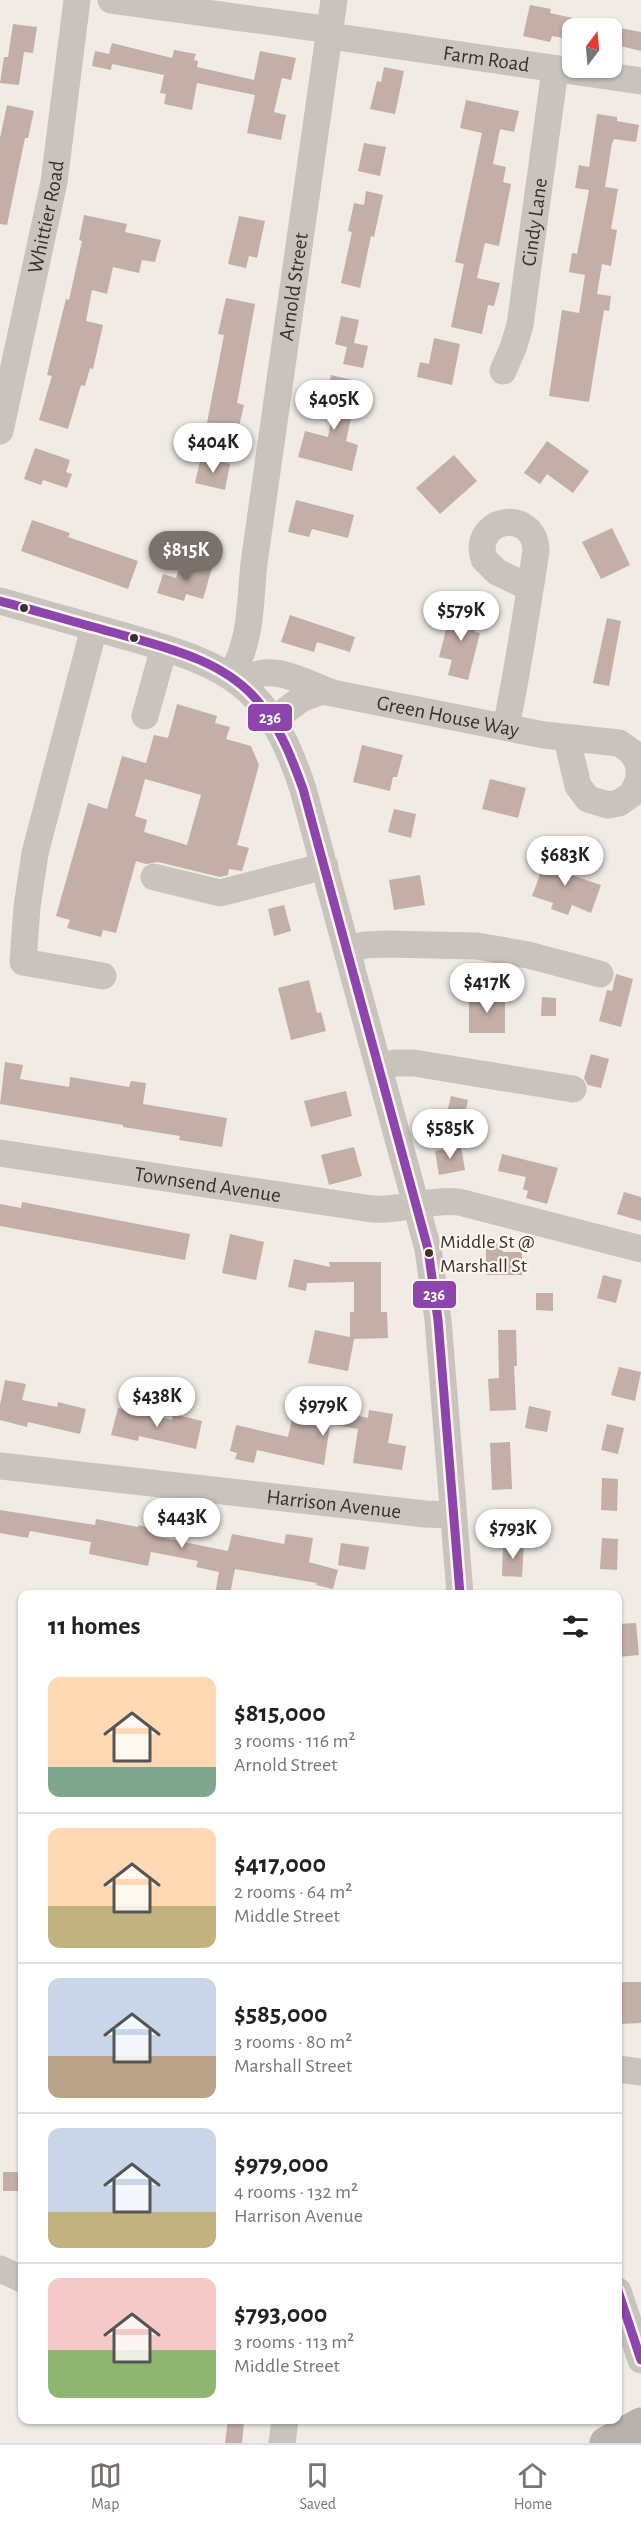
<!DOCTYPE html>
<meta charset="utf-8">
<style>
body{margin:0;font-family:"Alegreya Sans",sans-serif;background:#f6f6f6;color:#222;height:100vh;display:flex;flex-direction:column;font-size:22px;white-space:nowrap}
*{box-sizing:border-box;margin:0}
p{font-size:20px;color:#767676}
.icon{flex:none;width:33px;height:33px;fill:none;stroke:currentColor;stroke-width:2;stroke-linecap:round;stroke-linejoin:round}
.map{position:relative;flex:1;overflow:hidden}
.drawer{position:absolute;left:18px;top:1590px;width:604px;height:834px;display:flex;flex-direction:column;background:#fff;border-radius:12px;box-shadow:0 2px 4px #0004}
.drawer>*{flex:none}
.needle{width:39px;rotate:16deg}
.tools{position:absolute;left:562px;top:18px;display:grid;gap:12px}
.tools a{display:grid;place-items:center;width:60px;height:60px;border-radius:12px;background:#fff;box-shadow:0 2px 4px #0004;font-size:30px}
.price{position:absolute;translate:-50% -51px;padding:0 14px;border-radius:21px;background:#fff;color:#222;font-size:20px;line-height:39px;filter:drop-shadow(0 2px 3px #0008)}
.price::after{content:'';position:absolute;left:50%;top:36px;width:18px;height:14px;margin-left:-9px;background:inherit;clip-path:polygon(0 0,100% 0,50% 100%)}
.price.active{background:#7a716c;color:#fff}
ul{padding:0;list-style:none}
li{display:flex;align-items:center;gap:18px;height:150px;padding:0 30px}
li+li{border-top:2px solid #e0e0e0}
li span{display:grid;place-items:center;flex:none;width:168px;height:120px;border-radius:12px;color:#555}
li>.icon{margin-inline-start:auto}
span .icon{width:72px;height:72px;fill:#fffc;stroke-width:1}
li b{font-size:26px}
h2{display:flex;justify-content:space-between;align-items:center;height:72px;padding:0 30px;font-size:26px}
.tab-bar{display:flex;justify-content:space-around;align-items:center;height:84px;border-top:2px solid #e0e0e0;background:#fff;font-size:16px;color:#767676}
.tab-bar a{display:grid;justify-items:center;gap:3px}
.tab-bar .active{color:#7a716c}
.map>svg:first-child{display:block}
</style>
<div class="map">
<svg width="641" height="2443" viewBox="0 0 641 2443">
<rect width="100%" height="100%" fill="#f0ebe5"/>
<g fill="#c3afa7" fill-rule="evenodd">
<polygon points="530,5 551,9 550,13 573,18 573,40 552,36 550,42 523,36"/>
<polygon points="13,24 37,27 33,53 24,52 19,85 0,83 4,57 8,57"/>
<polygon points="614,27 641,32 641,51 612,44"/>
<polygon points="112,43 172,58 174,50 196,54 194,60 198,61 197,67 254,80 260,51 296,58 291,80 282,78 274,112 286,115 281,140 247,133 255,95 197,83 192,110 164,104 166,94 160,93 164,75 112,64 111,70 92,66 95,51 109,54"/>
<polygon points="384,67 404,71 395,114 370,109 377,81 381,82"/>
<polygon points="466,100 519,111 514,132 500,129 493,164 506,167 503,182 511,184 499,246 485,243 477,278 500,283 494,306 488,305 482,334 451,327 464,264 455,262 482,133 460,128"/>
<polygon points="7,105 34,111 28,138 25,138 7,225 0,224 0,138"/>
<polygon points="597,114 617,117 617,121 639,125 636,142 614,139 612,143 605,187 618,189 611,229 617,230 611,266 602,264 597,294 611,296 609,311 604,310 589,402 549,396 562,310 579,313 585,275 569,272 572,253 577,254 589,190 575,188 579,165 589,167"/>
<polygon points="364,143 386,147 380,176 358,171"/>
<polygon points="366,191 383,195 374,237 371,236 360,288 341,283 352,232 348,231 354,203 364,205"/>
<polygon points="84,215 127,224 125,232 161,240 155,262 142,260 139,273 113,267 107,294 92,290 86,321 103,325 93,369 90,368 85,386 81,385 68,429 39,420 52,376 47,375 66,299 69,300 82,241 79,240"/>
<polygon points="239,216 265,221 257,258 249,256 246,268 228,264"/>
<polygon points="226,298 255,304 237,403 244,405 237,435 206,428 224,335 218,334"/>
<polygon points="341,316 359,320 354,343 368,346 363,368 343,364 347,347 335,344"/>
<polygon points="434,338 460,344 452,385 417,377 420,362 429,364"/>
<polygon points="331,375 352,380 347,401 354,403 346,441 358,445 352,471 298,457 305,431 328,437 334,406 325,404"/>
<polygon points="547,441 589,471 573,493 547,474 540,484 524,473"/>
<polygon points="35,448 70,460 66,472 72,474 67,488 43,480 41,485 24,479"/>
<polygon points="454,455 477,481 440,514 416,488"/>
<polygon points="201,457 230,464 225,490 195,483"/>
<polygon points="296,500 354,515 348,538 312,529 309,537 288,532"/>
<polygon points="32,520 70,533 68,537 138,561 128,589 21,551"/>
<polygon points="612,528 630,565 601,579 582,542"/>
<polygon points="182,559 212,568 203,599 186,594 184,601 157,593 163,574 176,578"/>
<polygon points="452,607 480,615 475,632 480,633 468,680 448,675 452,660 439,657"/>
<polygon points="290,615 355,637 350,652 317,642 314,652 281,642"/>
<polygon points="607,618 621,621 609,686 593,683"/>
<path d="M 177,704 L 217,716 L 215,723 L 230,727 L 226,739 L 251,746 L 259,765 L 237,845 L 249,848 L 242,871 L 229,869 L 228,875 L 220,877 L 158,862 L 146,864 L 136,861 L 116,933 L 103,930 L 101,937 L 67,928 L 70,920 L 56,916 L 88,803 L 107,809 L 122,756 L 146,763 L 154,735 L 168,738 ZM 145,779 L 201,795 L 187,845 L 144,832 L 147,820 L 135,816 Z"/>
<polygon points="362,745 403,755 397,777 393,777 390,791 353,782"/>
<polygon points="490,779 526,788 518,818 482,809"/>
<polygon points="394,809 416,814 411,838 388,832"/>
<polygon points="548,853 569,861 565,873 601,885 591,913 572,905 568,915 551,909 553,903 532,896"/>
<polygon points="420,875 425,905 394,910 389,880"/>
<polygon points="284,905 291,931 274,936 268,909"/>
<polygon points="616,974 633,979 621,1027 599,1021 607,990 612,991"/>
<polygon points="309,980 317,1013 321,1012 326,1031 291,1040 278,988"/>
<rect x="469" y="996" width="36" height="37"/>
<polygon points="542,997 556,998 556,1016 541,1016"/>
<polygon points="591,1054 609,1059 601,1088 588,1085 584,1078"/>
<polygon points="5,1062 23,1065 20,1079 69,1087 70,1077 129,1087 131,1081 146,1083 143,1104 227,1118 222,1147 179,1140 180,1136 123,1127 123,1125 0,1104"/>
<polygon points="346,1091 352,1116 311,1127 304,1101"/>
<polygon points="451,1096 468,1100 461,1130 444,1125"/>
<polygon points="461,1146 465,1170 439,1175 435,1151"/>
<polygon points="354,1147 362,1176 329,1185 321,1155"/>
<polygon points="502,1154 558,1168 547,1204 526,1198 528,1191 523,1189 526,1177 498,1171"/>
<polygon points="624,1192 641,1197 641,1221 617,1214"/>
<polygon points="22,1202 190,1234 185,1260 0,1226 0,1204 21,1208"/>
<polygon points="230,1234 264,1242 256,1280 222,1273"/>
<polygon points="486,1244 503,1244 503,1252 522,1252 522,1275 486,1275"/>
<polygon points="294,1259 330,1267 329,1262 381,1262 381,1312 387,1312 388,1338 354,1339 348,1371 308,1363 315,1330 350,1337 350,1312 354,1312 354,1282 307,1283 306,1291 288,1287"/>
<polygon points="603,1275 622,1280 616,1303 597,1298"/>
<polygon points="536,1293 553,1293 553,1311 536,1310"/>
<polygon points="498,1330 516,1330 517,1366 514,1366 516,1410 490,1411 488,1379 499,1378"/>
<polygon points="619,1367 641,1372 635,1401 611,1395"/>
<polygon points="5,1380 26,1384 22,1400 57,1407 58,1402 86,1409 80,1434 28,1422 27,1427 0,1420 0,1405"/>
<polygon points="298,1391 322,1397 319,1407 368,1418 369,1410 393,1414 388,1443 406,1446 402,1470 353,1463 358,1429 330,1424 324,1465 257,1450 254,1463 235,1459 237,1453 230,1451 236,1425 288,1437"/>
<polygon points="529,1406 551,1411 547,1432 525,1428"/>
<polygon points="118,1408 172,1420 173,1414 202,1421 196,1449 139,1436 138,1441 111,1435"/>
<polygon points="607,1424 624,1428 618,1454 601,1450"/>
<polygon points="510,1442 512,1489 492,1490 490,1443"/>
<polygon points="602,1478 618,1479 617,1511 601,1510"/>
<polygon points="0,1510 95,1525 96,1519 138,1527 138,1525 156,1529 154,1536 228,1551 232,1534 284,1544 286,1534 313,1538 309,1562 338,1570 333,1589 316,1585 317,1583 235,1569 230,1594 215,1594 219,1572 196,1567 198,1561 151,1552 148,1566 89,1554 91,1542 30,1531 28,1538 0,1533"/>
<polygon points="602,1538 618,1539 617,1570 600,1569"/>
<polygon points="341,1543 369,1547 365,1570 338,1565"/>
<polygon points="503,1543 524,1544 522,1577 502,1576"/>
<polygon points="636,1623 639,1655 618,1657 618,1624"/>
<polygon points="618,1982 641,1982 641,2023 619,2024"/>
<rect x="3" y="2172" width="19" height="19"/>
<polygon points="228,2420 244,2422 242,2443 225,2443"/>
</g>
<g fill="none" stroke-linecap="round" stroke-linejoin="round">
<g stroke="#c9c3be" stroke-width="27">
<polyline points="111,0 331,30"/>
<path id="s1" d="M 330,36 L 641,81"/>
<path id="s2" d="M 503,371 L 513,348 L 520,325 L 555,70"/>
<path id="s3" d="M 0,431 L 54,182 L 77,0"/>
<path d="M 0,601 C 43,613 85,625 128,637 C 230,666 268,683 303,789 L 428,1249 L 438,1320 L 460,1594"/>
<polyline points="94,628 35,853 27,907 23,962 103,976"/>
<path id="s4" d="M 230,676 C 252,643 250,601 254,563 L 334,0"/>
<path d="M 241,684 C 267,659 302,682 330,692"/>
<polyline points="145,716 164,648"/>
<path id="s5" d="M 273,720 L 301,699 L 322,691 L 544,735 L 619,743 L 632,752 L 639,765 L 639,780 L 632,794 L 619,803 L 608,805 L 588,799 L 578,786 L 567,739"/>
<path d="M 506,727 C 518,669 527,610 536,551 C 535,507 471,517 484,559 L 497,572 L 530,588"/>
<polyline points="154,877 220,893 325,866"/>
<polyline points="348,949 365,945 386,944 477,946 528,955 600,974"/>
<polyline points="379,1067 395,1063 414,1063 573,1089"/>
<path id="s6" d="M 0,1153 L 372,1209 C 402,1211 429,1199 459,1202 L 641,1249"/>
<path id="s7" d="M 0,1466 L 425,1514 L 453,1515"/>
<polyline points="618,2069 641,2072"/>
<polyline points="0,2269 22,2279"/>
<polyline points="618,2291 641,2360"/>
<polyline points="282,2443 285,2420"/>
</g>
<polyline stroke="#b8b1ad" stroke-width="33" points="606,2443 641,2424"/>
<g stroke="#fbf5ee" stroke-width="14">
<g id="bus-1">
<path d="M 0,601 C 34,610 67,620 101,629 C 155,645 224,657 260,704 C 281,729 292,759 303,789 L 428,1249 L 438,1320 L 460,1594"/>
<polyline points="618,2291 641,2360"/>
</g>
</g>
<use href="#bus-1" stroke="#8e44ad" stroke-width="9"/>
</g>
<g fill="#3b302b" stroke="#fbf5ee" stroke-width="2">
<circle cx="24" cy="608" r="5"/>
<circle cx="134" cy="638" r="5"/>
<circle cx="429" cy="1253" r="5"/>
</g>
<g text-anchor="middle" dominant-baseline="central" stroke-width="4.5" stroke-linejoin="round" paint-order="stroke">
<g font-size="20" fill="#3b302b" stroke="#fbf5ee" text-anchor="start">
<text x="440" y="1242">Middle St @<tspan x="440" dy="24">Marshall St</tspan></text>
</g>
<g font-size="21" fill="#3b302b" stroke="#fbf5ee">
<text stroke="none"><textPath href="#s1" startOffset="158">Farm Road</textPath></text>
<text stroke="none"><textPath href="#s3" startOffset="219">Whittier Road</textPath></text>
<text stroke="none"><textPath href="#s2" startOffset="153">Cindy Lane</textPath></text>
<text stroke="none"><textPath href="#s4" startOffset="396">Arnold Street</textPath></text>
<text stroke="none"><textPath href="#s5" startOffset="186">Green House Way</textPath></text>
<text stroke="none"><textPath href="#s6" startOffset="210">Townsend Avenue</textPath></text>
<text stroke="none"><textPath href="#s7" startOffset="336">Harrison Avenue</textPath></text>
</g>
</g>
<g stroke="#fbf5ee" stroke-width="2">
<rect x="247" y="703" width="46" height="29" rx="6" fill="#8e44ad"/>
<rect x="412" y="1280" width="45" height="29" rx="6" fill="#8e44ad"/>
</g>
<g font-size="16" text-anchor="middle" font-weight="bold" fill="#fff">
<text x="270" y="723">236</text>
<text x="434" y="1300">236</text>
</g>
</svg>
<div class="tools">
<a><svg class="needle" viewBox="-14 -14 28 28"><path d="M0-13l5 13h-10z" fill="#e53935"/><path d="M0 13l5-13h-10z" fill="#767676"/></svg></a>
</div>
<b class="price" style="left:334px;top:431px">$405K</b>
<b class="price" style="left:213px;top:474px">$404K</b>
<b class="price active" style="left:186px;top:582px">$815K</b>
<b class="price" style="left:461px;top:642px">$579K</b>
<b class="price" style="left:565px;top:887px">$683K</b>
<b class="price" style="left:487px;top:1014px">$417K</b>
<b class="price" style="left:450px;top:1160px">$585K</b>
<b class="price" style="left:157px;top:1428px">$438K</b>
<b class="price" style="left:323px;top:1437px">$979K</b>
<b class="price" style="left:182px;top:1549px">$443K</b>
<b class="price" style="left:513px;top:1560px">$793K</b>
<section class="drawer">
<h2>11 homes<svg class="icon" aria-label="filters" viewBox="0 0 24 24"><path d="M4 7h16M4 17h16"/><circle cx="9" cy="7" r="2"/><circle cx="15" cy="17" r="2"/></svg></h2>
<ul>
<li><span style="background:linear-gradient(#ffd9b3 75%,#7fa58c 0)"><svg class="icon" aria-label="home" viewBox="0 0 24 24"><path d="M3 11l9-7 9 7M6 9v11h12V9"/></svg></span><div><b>$815,000</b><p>3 rooms · 116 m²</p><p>Arnold Street</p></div></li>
<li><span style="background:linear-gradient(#ffd9b3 65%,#c2b280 0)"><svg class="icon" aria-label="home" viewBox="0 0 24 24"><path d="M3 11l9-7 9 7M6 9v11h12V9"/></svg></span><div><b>$417,000</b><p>2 rooms · 64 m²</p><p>Middle Street</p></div></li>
<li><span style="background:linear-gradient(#c9d6e8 65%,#b9a48a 0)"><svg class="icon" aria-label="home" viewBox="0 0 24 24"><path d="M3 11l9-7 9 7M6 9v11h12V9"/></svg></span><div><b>$585,000</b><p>3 rooms · 80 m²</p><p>Marshall Street</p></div></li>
<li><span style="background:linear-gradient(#c9d6e8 70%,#c2b280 0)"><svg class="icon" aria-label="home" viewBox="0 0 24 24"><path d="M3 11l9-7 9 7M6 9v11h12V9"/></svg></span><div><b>$979,000</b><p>4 rooms · 132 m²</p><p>Harrison Avenue</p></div></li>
<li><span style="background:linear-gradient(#f6c9c9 60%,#8fb573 0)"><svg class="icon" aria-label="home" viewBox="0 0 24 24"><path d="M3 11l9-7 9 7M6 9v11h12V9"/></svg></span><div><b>$793,000</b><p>3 rooms · 113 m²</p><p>Middle Street</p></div></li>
</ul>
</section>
</div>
<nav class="tab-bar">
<a class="active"><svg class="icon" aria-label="map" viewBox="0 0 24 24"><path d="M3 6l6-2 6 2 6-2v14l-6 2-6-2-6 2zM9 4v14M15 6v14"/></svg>Map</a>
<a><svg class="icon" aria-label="saved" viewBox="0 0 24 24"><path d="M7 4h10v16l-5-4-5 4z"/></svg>Saved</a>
<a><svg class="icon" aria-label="home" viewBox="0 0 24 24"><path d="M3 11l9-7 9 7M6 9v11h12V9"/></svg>Home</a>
</nav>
